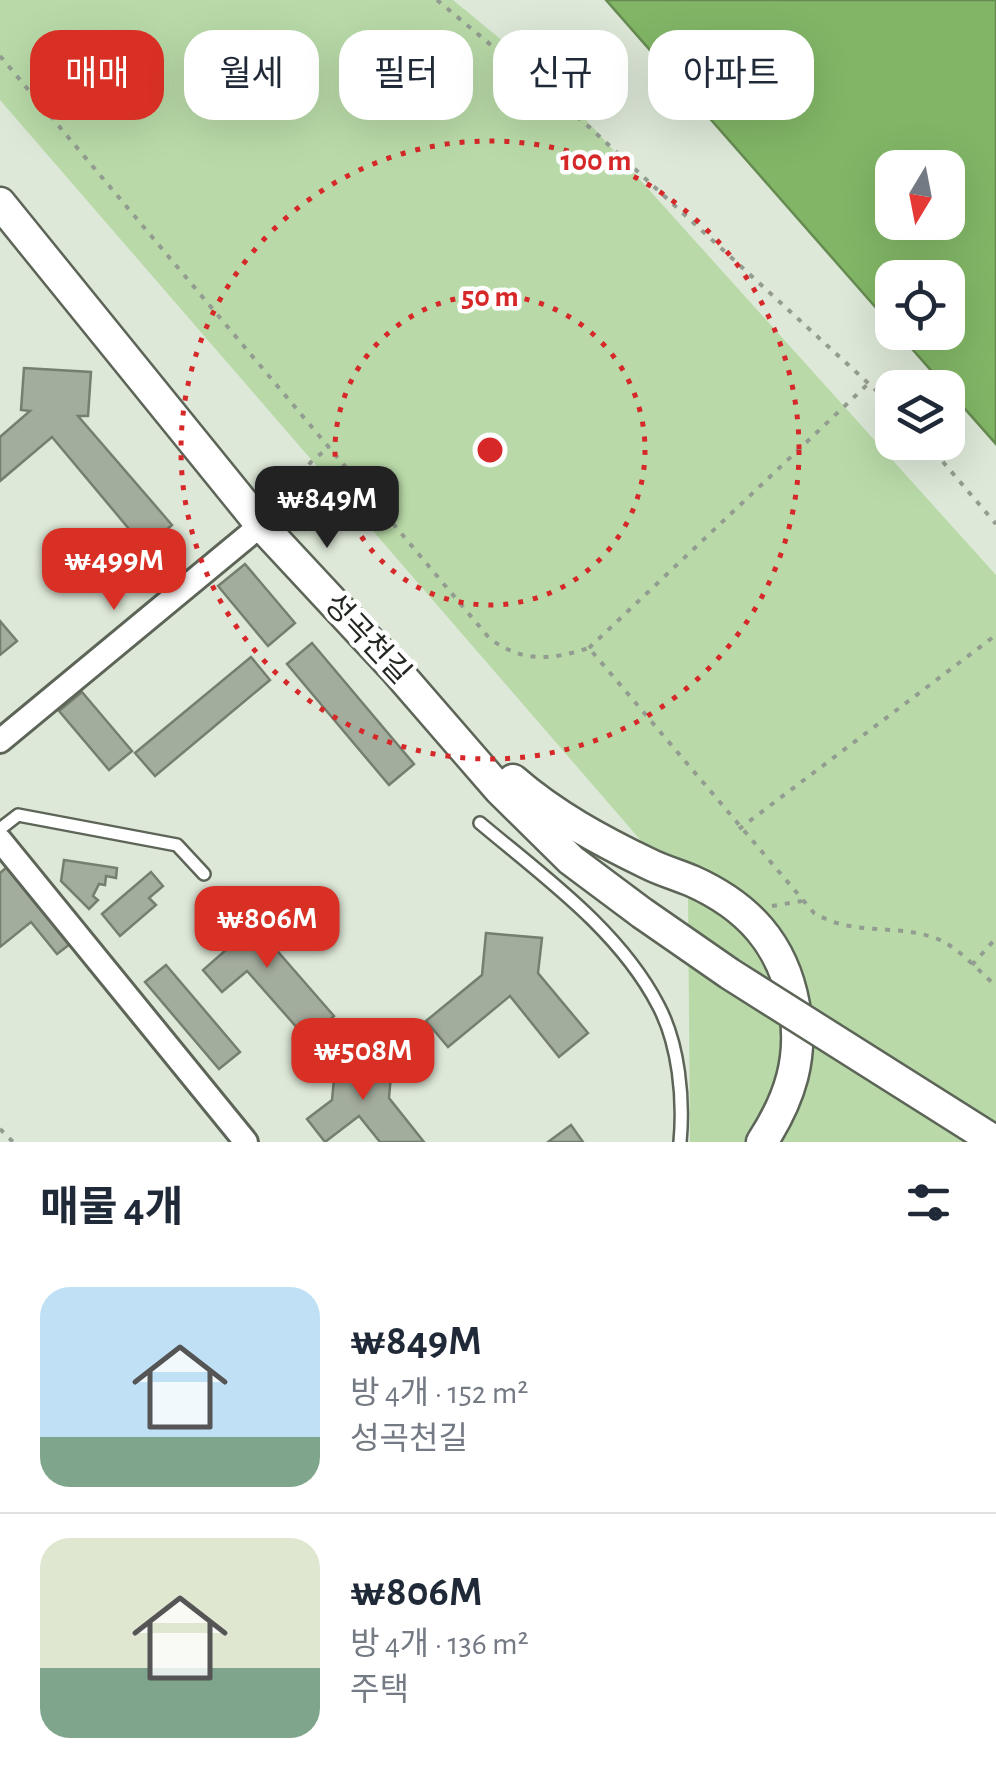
<!DOCTYPE html>
<html lang="ko">
<meta charset="utf-8">
<style>
body{margin:0;font-family:"Alegreya Sans","Noto Sans KR",sans-serif;background:#f2f2f3;color:#1f2937;height:100vh;display:flex;flex-direction:column;font-size:38px;white-space:nowrap}
*{box-sizing:border-box;margin:0}
p{font-size:32px;color:#747a83}
.icon{flex:none;width:55px;height:55px;fill:none;stroke:currentColor;stroke-width:2;stroke-linecap:round;stroke-linejoin:round}
.map{position:relative;height:1142px;overflow:hidden}
.panel{display:flex;flex-direction:column;background:#fff;flex:1}
.panel>*{flex:none}
.guide{position:absolute;left:30px;top:30px;width:938px;height:90px;display:flex;gap:20px}
.needle{width:65px;rotate:190deg}
.controls{position:absolute;left:875px;top:150px;display:grid;gap:20px}
.controls a{display:grid;place-items:center;width:90px;height:90px;border-radius:20px;background:#fff;box-shadow:0 10px 40px #0002;font-size:50px}
.price{position:absolute;translate:-50% -85px;padding:0 22px;border-radius:20px;background:#d93025;color:#fff;font-size:32px;line-height:65px;filter:drop-shadow(0 2px 5px #0008)}
.price::after{content:'';position:absolute;left:50%;top:60px;width:30px;height:22px;margin-left:-15px;background:inherit;clip-path:polygon(0 0,100% 0,50% 100%)}
.price.active{background:#222;color:#fff}
ul{padding:0;list-style:none}
li{display:flex;align-items:center;gap:30px;height:250px;padding:0 40px}
li+li{border-top:2px solid #e0e1e3}
li span{display:grid;place-items:center;flex:none;width:280px;height:200px;border-radius:30px;color:#555}
li>.icon{margin-inline-start:auto}
span .icon{width:120px;height:120px;fill:#fffc;stroke-width:1}
li b{font-size:42px}
h2{display:flex;justify-content:space-between;align-items:center;height:120px;padding:0 40px;font-size:42px}
.pill{padding:0 35px;border-radius:30px;background:#fff;box-shadow:0 10px 40px #0002;font-size:35px;line-height:90px}
.pill.active{background:#d93025;color:#fff}
.map>svg:first-child{display:block}
</style>
<div class="map">
<svg width="996" height="1142" viewBox="0 0 996 1142">
<rect width="100%" height="100%" fill="#dde8d8"/>
<polygon fill="#b9daa8" points="0,0 453,0 551,81 996,575 996,1142 690,1142 688,895 0,100"/>
<path fill="#82b666" stroke="#668b51" stroke-width="2.5" fill-rule="evenodd" d="M 606,0 L 996,0 L 996,444 L 898,333 L 948,332 L 948,278 L 892,278 L 892,326 ZM 892,168 L 948,168 L 948,222 L 892,222 Z"/>
<g fill="#a3ad9e" stroke="#757f70" stroke-width="2.5">
<polygon points="24,368 91,372 88,416 78,416 172,525 145,548 52,437 0,481 0,437 30,411 21,410"/>
<polygon points="245,564 295,623 268,646 218,586"/>
<polygon points="0,621 17,641 0,655"/>
<polygon points="312,643 414,764 389,785 287,664"/>
<polygon points="251,657 270,680 155,776 135,753"/>
<polygon points="82,692 132,751 109,770 59,711"/>
<polygon points="64,860 117,868 116,878 106,876 105,885 99,884 93,896 98,900 89,909 61,881"/>
<polygon points="7,867 70,944 57,954 31,922 0,947 0,873"/>
<polygon points="151,872 163,886 149,898 156,905 120,936 102,914"/>
<polygon points="257,901 266,938 334,1016 307,1039 247,971 222,992 203,970 235,942 227,908"/>
<polygon points="486,933 542,938 538,973 588,1033 559,1057 510,996 448,1047 426,1021 482,975"/>
<polygon points="166,965 240,1052 219,1069 145,982"/>
<polygon points="336,1058 392,1063 389,1098 424,1142 380,1142 359,1116 325,1142 307,1119 332,1100"/>
<polygon points="571,1125 583,1142 548,1142"/>
</g>
<g fill="none" stroke-linecap="round" stroke-linejoin="round">
<g stroke="#5c6557" stroke-width="16">
<g id="lane">
<path d="M 480,823 C 543,876 619,930 658,1005 C 679,1044 684,1099 680,1142"/>
<polyline points="0,829 18,815 177,845 204,874"/>
</g>
</g>
<g stroke="#5c6557" stroke-width="28">
<g id="street">
<polyline points="0,741 261,525"/>
<polyline points="0,840 246,1142"/>
</g>
</g>
<g stroke="#5c6557" stroke-width="35">
<g id="secondary">
<polyline points="0,203 261,525 395,669 499,789 571,860 642,913"/>
<path d="M 513,780 C 553,815 601,841 649,864 C 663,871 678,875 692,881 C 748,906 783,944 794,1005 C 804,1057 790,1099 762,1142"/>
</g>
</g>
<g stroke="#939c90" stroke-width="4" stroke-dasharray="5 8" stroke-linecap="butt">
<polyline points="437,0 588,126 892,405"/>
<path d="M 0,56 L 490,639 C 525,663 550,660 589,648 L 814,913 C 855,937 893,923 935,938 C 956,945 979,971 996,986"/>
<polyline points="926,442 996,524"/>
<polyline points="275,504 311,462 329,447"/>
<polyline points="589,648 869,383"/>
<polyline points="739,829 996,635"/>
<polyline points="772,906 802,901"/>
<polyline points="972,965 996,938"/>
<polyline points="0,1129 13,1142"/>
</g>
<use href="#lane" stroke="#fff" stroke-width="11"/>
<use href="#street" stroke="#fff" stroke-width="22"/>
<use href="#secondary" stroke="#fff" stroke-width="30"/>
<g stroke="#5c6557" stroke-width="35" stroke-linecap="butt">
<polyline id="secondary-bridge" points="642,913 730,974 996,1142"/>
</g>
<use href="#secondary-bridge" stroke="#fff" stroke-width="30"/>
</g>
<g fill="none" stroke="#d62828" stroke-width="5" stroke-dasharray="5 10">
<circle cx="490" cy="450" r="155"/>
<circle cx="490" cy="450" r="309"/>
</g>
<g text-anchor="middle" dominant-baseline="central" stroke-width="9" stroke-linejoin="round" paint-order="stroke">
<g font-size="30" fill="#232721" stroke="#fff">
<text transform="translate(367 639) rotate(47)">성곡천길</text>
</g>
</g>
<circle cx="490" cy="450" r="15" fill="#d62828" stroke="#fff" stroke-width="5"/>
<g font-size="30" text-anchor="middle" font-weight="bold" fill="#d62828" stroke="#fff" stroke-width="9" stroke-linejoin="round" paint-order="stroke">
<text x="596" y="170">100 m</text>
<text x="490" y="306">50 m</text>
</g>
</svg>
<div class="controls">
<a><svg class="needle" viewBox="-14 -14 28 28"><path d="M0-13l5 13h-10z" fill="#e53935"/><path d="M0 13l5-13h-10z" fill="#747a83"/></svg></a>
<a><svg class="icon" aria-label="locate" viewBox="0 0 24 24"><circle cx="12" cy="12" r="6"/><path d="M12 2v4M12 18v4M2 12h4M18 12h4"/></svg></a>
<a><svg class="icon" aria-label="layers" viewBox="0 0 24 24"><path d="M12 4l9 5-9 5-9-5zM3 14l9 5 9-5"/></svg></a>
</div>
<b class="price active" style="left:327px;top:551px">₩849M</b>
<b class="price" style="left:114px;top:613px">₩499M</b>
<b class="price" style="left:267px;top:971px">₩806M</b>
<b class="price" style="left:363px;top:1103px">₩508M</b>
<div class="guide">
<a class="pill active">매매</a>
<a class="pill">월세</a>
<a class="pill">필터</a>
<a class="pill">신규</a>
<a class="pill">아파트</a>
</div>
</div>
<section class="panel">
<h2>매물 4개<svg class="icon" aria-label="filters" viewBox="0 0 24 24"><path d="M4 7h16M4 17h16"/><circle cx="9" cy="7" r="2"/><circle cx="15" cy="17" r="2"/></svg></h2>
<ul>
<li><span style="background:linear-gradient(#bfe0f5 75%,#7fa58c 0)"><svg class="icon" aria-label="home" viewBox="0 0 24 24"><path d="M3 11l9-7 9 7M6 9v11h12V9"/></svg></span><div><b>₩849M</b><p>방 4개 · 152 m²</p><p>성곡천길</p></div></li>
<li><span style="background:linear-gradient(#dfe7d0 65%,#7fa58c 0)"><svg class="icon" aria-label="home" viewBox="0 0 24 24"><path d="M3 11l9-7 9 7M6 9v11h12V9"/></svg></span><div><b>₩806M</b><p>방 4개 · 136 m²</p><p>주택</p></div></li>
</ul>
</section>
